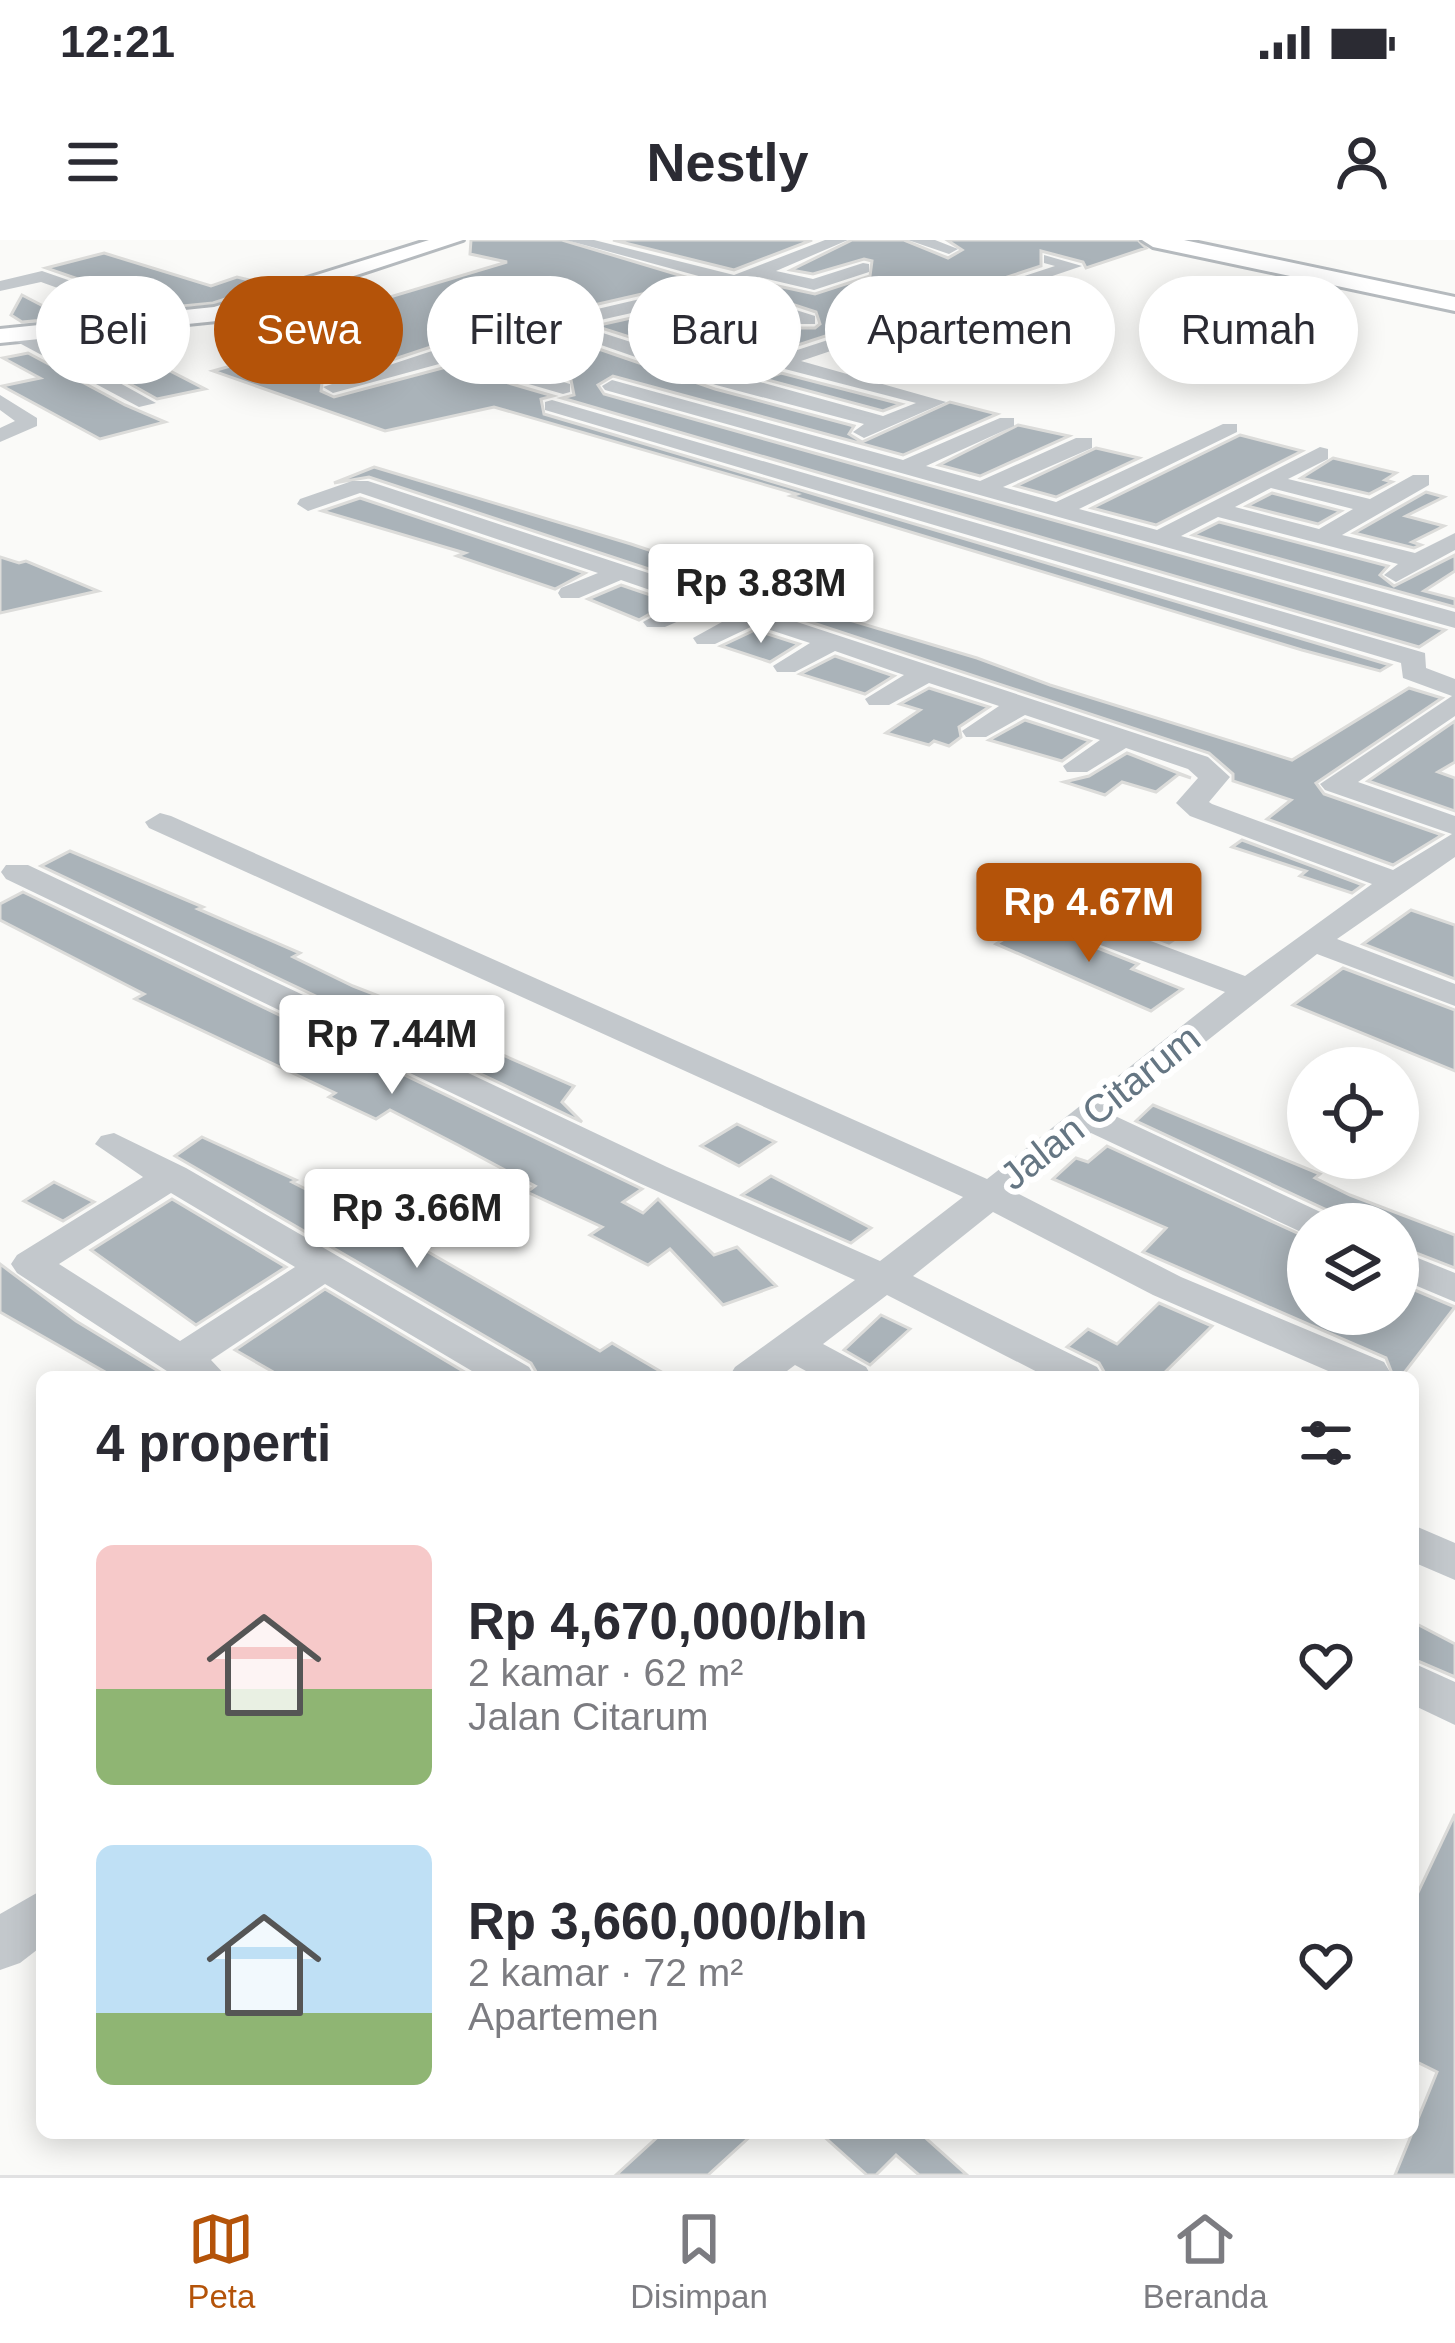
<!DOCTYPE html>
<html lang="id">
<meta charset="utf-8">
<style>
body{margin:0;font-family:Helvetica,sans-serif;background:#f7f7f7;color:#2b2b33;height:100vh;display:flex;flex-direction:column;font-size:45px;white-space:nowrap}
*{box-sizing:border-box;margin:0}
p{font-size:39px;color:#7c7c81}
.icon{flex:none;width:66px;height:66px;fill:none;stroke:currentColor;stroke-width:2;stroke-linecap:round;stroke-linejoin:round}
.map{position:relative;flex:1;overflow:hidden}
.drawer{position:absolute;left:36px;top:1131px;width:1383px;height:768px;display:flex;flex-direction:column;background:#fff;border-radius:18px;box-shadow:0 6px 30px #0003}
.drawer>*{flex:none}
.top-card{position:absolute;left:36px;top:36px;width:1383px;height:108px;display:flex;gap:24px}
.buttons{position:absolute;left:1287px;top:807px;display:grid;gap:24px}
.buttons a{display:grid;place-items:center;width:132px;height:132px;border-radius:50%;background:#fff;box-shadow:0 6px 30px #0003;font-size:60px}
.price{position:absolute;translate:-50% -102px;padding:0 27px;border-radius:12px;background:#fff;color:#222;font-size:39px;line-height:78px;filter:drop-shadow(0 3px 6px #0008)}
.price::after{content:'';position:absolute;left:50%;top:72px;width:36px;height:27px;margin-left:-18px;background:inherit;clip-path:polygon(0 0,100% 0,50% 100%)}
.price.selected{background:#b45309;color:#fff}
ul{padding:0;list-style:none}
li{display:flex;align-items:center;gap:36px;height:300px;padding:0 60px}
li span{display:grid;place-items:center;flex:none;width:336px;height:240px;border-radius:18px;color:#555}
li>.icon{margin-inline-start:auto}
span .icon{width:144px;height:144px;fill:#fffc;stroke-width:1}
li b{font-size:51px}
h2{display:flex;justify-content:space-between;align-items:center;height:144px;padding:0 60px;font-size:51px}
.chip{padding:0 42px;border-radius:54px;background:#fff;box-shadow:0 6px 30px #0003;font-size:42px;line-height:108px}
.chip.selected{background:#b45309;color:#fff}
.status{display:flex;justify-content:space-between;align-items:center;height:84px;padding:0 60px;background:#fff;direction:ltr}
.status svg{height:33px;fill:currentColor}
header{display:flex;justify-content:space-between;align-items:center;height:156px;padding:0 60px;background:#fff;font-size:54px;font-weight:800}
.dock{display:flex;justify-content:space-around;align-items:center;height:168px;border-top:3px solid #e1e1e2;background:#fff;font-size:33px;color:#7c7c81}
.dock a{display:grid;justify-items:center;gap:6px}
.dock .selected{color:#b45309}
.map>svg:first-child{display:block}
</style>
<div class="status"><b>12:21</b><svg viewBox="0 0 49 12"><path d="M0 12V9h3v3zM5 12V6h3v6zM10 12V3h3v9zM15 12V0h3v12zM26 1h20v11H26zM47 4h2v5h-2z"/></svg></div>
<header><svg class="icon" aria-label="menu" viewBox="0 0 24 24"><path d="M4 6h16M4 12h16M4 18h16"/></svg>Nestly<svg class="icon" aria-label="person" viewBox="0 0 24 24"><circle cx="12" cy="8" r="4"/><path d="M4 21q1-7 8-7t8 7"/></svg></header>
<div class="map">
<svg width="1455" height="1935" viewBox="0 0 1455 1935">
<rect width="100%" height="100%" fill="#fafaf8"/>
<g fill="#aab3b9" stroke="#dcdcda" stroke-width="3">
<polygon points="471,0 562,0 699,41 559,73 489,55 488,70 524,83 437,105 322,143 321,151 334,157 450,126 553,156 541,159 544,174 1390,425 1380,431 1302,410 791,256 797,254 494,167 385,191 213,131 308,104 220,85 311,55 360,66 507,22 470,14"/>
<polygon points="613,0 812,0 734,30"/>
<polygon points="852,0 904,0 948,18 962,10 947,0 1138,0 1146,8 1086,28 1083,22 1041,11 1041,26 727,128 595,86 712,60 800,88 815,88 820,84 816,72 743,48 759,42 815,54 870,36 872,21 864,19 813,34 791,30"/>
<polygon points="104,13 211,46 237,37 270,45 213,63 162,68 46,28"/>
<polygon points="22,55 66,78 22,82 11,75"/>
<polygon points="558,95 715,149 854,186 849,194 862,202 950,162 997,174 903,215 613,136 598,145 604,154 1445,390 1419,407 562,158 574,155 571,140 487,115"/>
<polygon points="104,97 205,149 157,159 55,102"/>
<polygon points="28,113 125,165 165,182 100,199 2,146 40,138 3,118"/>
<polygon points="781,133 901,164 883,171 764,139"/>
<polygon points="1018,185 1069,196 980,236 939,225"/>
<polygon points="1240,195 1302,211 1156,285 1092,268"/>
<polygon points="1096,208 1139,218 1056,257 1016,246"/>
<polygon points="1333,218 1396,233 1385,240 1392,242 1369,254 1301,238"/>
<polygon points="374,227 631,304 667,316 661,319 751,344 744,348 762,354 977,418 1050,445 1292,520 1409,448 1442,458 1316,543 1324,554 1442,595 1393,625 1267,579 1291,560 1233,541 1233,534 1209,513 369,237 334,243"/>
<polygon points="1426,252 1444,257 1406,276 1444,286 1412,302 1421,305 1414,308 1354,293"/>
<polygon points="1272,253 1341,271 1318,284 1247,266"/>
<polygon points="360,258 585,333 555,349 457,316 465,313 322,271"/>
<polygon points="1219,282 1388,326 1380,335 1394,346 1455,315 1455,331 1424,351 1455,359 1455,367 1193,295"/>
<polygon points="0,317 19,323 26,321 98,351 0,373"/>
<polygon points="621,345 671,362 639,380 588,359"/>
<polygon points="755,390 799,404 770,422 721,406"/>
<polygon points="835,416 894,436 865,454 800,434"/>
<polygon points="929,448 989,467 959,487 961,497 949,506 934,501 929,505 886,493 920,470 900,464"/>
<polygon points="1025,480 1090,501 1062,521 989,500"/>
<polygon points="1455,481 1455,522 1438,532 1455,538 1455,571 1368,541"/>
<polygon points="1127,513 1191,538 1179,534 1156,552 1122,542 1105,555 1064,542 1089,536"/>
<polygon points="1242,600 1363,645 1352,653 1300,636 1306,631 1232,607"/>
<polygon points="70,611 203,667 198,669 300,713 293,717 353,746 476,794 468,800 574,846 562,862 582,882 41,626"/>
<polygon points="23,652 642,949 623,962 643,973 658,959 714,1015 737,1007 776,1046 723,1065 670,1009 648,1025 590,995 602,987 527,952 535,946 458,905 390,870 376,879 329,857 335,853 135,759 144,754 0,680 0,664"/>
<polygon points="1075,655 1124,676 1178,697 1169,703 1062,663"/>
<polygon points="1411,670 1455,685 1455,739 1363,704"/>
<polygon points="1032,682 1138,724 1132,729 1182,749 1151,771 996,704"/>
<polygon points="1343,728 1455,770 1455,831 1293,765"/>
<polygon points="1153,865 1320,934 1315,938 1350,955 1455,995 1455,1028 1398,1006 1398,984 1339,984 1331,972 1136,881"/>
<polygon points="737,884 775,902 739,926 701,906"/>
<polygon points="202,897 296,940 292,942 430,1013 600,1111 612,1103 670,1137 539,1137 531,1123 175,916"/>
<polygon points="1107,906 1308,998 1308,1074 1398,1074 1398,1043 1455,1067 1401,1137 1393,1136 1386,1118 1143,1012 1166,988 1053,939 1076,918 1088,922"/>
<polygon points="771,936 871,988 851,1003 742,955"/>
<polygon points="54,942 94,962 63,981 24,961"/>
<polygon points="172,959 286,1027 196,1085 91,1010"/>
<polygon points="0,1024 76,1081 168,1137 114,1137 0,1072"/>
<polygon points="325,1049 473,1137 282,1137 235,1110"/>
<polygon points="1159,1063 1212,1086 1160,1137 1107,1137 1099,1123 1067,1107 1088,1089 1117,1104"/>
<polygon points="881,1075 910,1089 870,1125 844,1110"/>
<polygon points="1413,1382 1455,1404 1455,1437 1413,1419"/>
<polygon points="1455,1574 1455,1935 1395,1935 1437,1832 1413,1820 1413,1663"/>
<polygon points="662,1893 754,1893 708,1935 616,1935"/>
<polygon points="820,1893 920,1893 967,1935 919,1935 896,1915 876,1935 867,1935"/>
</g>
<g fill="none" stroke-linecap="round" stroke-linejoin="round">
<g stroke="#b5babe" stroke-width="6">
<g id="major">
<polygon points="429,0 463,0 217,81 0,103 0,89 214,67"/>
<polygon points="1142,0 1184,0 1455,57 1455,71 1153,7"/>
</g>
</g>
<g fill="#c3c8cc" fill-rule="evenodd">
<path d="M 566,0 L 594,0 L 734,35 L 825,0 L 848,0 L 776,31 L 813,39 L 863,23 L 869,24 L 869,32 L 814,50 L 759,37 L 730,49 L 815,76 L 815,84 L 801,84 L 712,55 L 578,85 L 727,133 L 1055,26 L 1044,23 L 1044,15 L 1082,26 L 801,121 L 946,162 L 864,198 L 853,192 L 864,184 L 716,145 L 558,90 L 471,115 L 570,144 L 570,152 L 563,154 L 450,121 L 333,153 L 323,147 L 438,109 L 539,84 L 492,67 L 492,59 L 559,78 L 717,41 ZM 781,128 L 916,163 L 883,176 L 749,139 Z"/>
<polygon points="908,0 935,0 958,9 949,14"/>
<polygon points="42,31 172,76 174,80 158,84 41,42 0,51 0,41"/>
<polygon points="8,89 22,89 156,163 139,167 8,97"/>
<path d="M 612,140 L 903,220 L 1000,178 L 1014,178 L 1014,186 L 926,226 L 980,241 L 1076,198 L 1092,198 L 1092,208 L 1003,247 L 1056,262 L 1223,184 L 1237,184 L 1237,192 L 1079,269 L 1157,290 L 1320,207 L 1328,209 L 1328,219 L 1288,239 L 1370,259 L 1413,235 L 1429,235 L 1429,245 L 1342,295 L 1415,313 L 1455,293 L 1455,310 L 1396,342 L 1384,335 L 1398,324 L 1218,277 L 1181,296 L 1455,372 L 1455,388 L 605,150 L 602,146 ZM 1271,248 L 1353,269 L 1319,289 L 1235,267 Z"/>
<polygon points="0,155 37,178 37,186 0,202 0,188 15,181 0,170"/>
<polygon points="552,160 1425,413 1426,428 1455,439 1455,476 1358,542 1455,576 1455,617 1337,699 1455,744 1455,766 1317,714 1113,875 1329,976 1335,984 1308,984 1308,994 1301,992 1091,893 1017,953 1181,1037 1384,1122 1390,1132 1387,1137 1342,1137 1153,1055 993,972 913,1036 1097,1127 1103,1137 1047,1137 887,1055 823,1104 866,1127 872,1137 817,1137 795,1125 779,1137 729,1137 735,1127 855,1040 639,943 6,639 1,632 6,625 28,625 667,927 880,1021 963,957 149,588 145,582 160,573 171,576 987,939 1225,752 1037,681 1032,674 1037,667 1059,667 1245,736 1372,644 1190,576 1176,563 1198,538 1188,529 1126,508 1087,532 1067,532 1063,526 1100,500 1025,475 986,497 966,497 962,491 999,466 929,443 889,465 869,465 865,459 904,435 835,411 795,432 777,432 773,426 810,403 755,385 715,404 697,404 693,398 731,377 706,369 665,387 647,387 643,382 682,361 621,340 579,358 561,358 558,353 561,348 598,333 360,253 308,271 297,264 300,259 352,241 368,241 1208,517 1230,537 1209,562 1212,564 1393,630 1452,594 1325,550 1320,544 1452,456 1403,438 1401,423 545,170 545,162"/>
<path d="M 114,893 L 186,928 L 529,1127 L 535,1137 L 482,1137 L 325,1044 L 211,1120 L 227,1137 L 176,1137 L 17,1033 L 11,1024 L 17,1015 L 143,937 L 95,904 L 101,896 ZM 171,953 L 295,1027 L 180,1101 L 59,1024 Z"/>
<polygon points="1398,1010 1455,1033 1455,1062 1398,1038"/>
<polygon points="1413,1285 1455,1303 1455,1340 1413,1322"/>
<polygon points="1413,1423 1455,1442 1455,1485 1413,1465"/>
<polygon points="42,1650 42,1706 20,1723 0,1730 0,1674"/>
</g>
<use href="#major" fill="#fff" fill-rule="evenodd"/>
</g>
<g text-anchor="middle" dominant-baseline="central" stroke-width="12" stroke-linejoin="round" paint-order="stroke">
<g font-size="39" fill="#657683" stroke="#fff">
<text transform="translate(1100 867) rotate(-38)">Jalan Citarum</text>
</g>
</g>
</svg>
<div class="buttons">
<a><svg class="icon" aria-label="locate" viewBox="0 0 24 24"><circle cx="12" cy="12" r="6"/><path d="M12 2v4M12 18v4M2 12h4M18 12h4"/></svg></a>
<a><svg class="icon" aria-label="layers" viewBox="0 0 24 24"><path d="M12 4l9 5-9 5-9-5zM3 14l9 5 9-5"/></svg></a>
</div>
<b class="price" style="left:761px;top:406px">Rp 3.83M</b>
<b class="price selected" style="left:1089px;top:725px">Rp 4.67M</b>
<b class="price" style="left:392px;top:857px">Rp 7.44M</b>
<b class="price" style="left:417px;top:1031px">Rp 3.66M</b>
<div class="top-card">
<a class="chip">Beli</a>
<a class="chip selected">Sewa</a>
<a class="chip">Filter</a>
<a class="chip">Baru</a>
<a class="chip">Apartemen</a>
<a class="chip">Rumah</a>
</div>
<section class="drawer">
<h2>4 properti<svg class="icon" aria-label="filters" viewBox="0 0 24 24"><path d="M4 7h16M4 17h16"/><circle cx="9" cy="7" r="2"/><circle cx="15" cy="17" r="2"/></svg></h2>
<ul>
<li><span style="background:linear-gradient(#f6c9c9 60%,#8fb573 0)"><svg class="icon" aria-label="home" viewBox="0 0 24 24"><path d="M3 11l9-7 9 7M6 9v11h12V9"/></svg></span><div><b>Rp 4,670,000/bln</b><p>2 kamar · 62 m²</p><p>Jalan Citarum</p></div><svg class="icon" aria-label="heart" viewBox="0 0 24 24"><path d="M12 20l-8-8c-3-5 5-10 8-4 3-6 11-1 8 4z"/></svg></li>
<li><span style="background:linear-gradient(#bfe0f5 70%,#8fb573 0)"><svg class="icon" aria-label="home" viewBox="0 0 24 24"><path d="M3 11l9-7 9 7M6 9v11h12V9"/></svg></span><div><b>Rp 3,660,000/bln</b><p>2 kamar · 72 m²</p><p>Apartemen</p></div><svg class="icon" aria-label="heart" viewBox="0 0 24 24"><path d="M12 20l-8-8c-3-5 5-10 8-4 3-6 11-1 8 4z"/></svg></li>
</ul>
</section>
</div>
<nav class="dock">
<a class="selected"><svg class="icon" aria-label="map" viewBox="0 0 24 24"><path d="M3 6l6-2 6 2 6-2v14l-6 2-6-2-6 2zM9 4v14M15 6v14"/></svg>Peta</a>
<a><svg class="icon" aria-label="saved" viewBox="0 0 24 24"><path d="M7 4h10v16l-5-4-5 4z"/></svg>Disimpan</a>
<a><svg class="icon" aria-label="home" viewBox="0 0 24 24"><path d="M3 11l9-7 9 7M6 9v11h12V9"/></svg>Beranda</a>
</nav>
